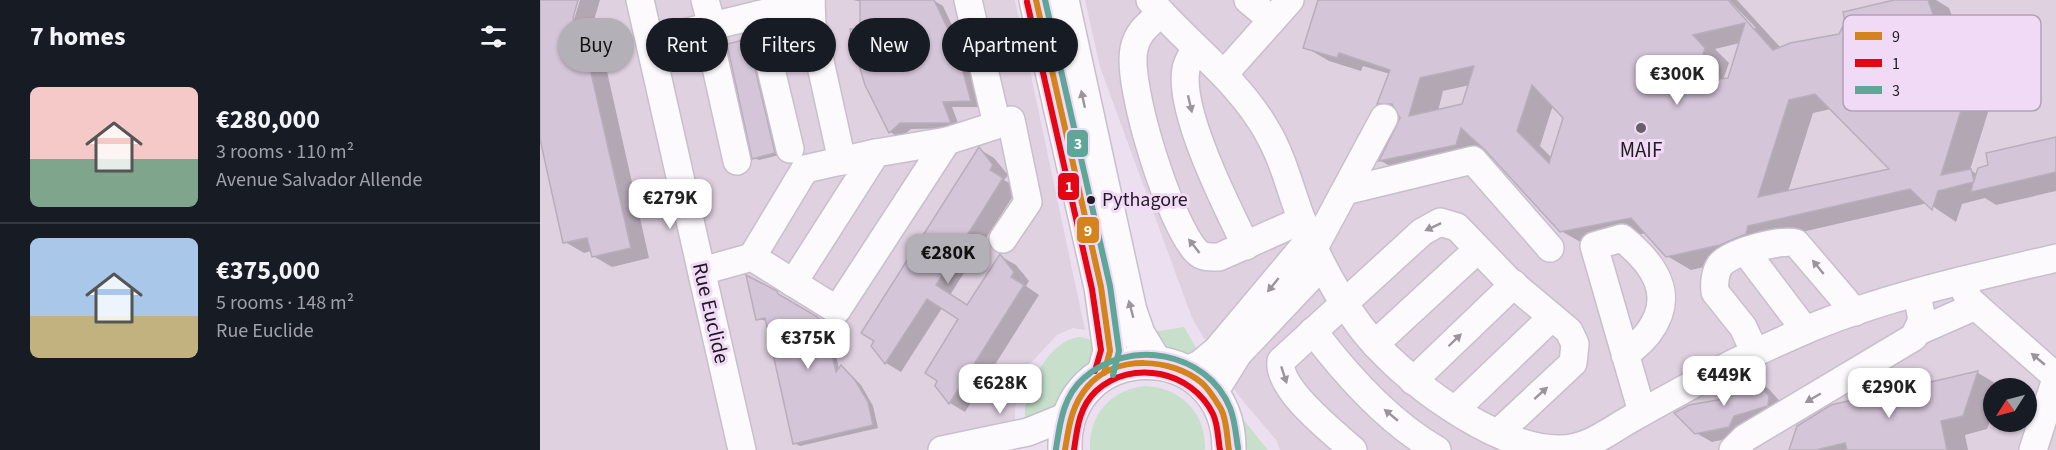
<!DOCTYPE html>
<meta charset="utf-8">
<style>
body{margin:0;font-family:"Source Sans 3",sans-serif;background:#20242c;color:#f1f3f6;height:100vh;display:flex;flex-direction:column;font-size:22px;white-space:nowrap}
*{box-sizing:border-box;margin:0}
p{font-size:20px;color:#9ea1a6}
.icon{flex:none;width:33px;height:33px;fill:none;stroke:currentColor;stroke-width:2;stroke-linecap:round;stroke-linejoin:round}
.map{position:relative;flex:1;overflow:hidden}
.sheet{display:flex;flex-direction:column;background:#171b24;width:540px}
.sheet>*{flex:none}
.guide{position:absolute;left:18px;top:18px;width:570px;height:54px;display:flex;gap:12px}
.needle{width:39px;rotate:234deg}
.fabs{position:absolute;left:1443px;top:378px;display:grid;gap:12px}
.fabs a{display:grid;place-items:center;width:54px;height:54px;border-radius:50%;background:#171b24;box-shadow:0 2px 4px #0004;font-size:30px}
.price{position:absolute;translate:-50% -51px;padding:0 14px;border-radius:12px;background:#fff;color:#222;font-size:20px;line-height:39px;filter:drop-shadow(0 2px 3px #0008)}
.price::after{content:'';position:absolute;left:50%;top:36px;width:18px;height:14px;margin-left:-9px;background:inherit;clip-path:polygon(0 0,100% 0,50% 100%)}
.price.on{background:#b3b0b7;color:#111}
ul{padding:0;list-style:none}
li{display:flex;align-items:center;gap:18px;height:150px;padding:0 30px}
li+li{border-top:2px solid #363941}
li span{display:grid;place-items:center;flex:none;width:168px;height:120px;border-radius:9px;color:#555}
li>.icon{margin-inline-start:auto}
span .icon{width:72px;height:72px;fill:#fffc;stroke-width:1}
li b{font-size:26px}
h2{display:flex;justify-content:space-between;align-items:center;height:72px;padding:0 30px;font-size:26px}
.pill{padding:0 21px;border-radius:27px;background:#171b24;box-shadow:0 2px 4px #0004;font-size:21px;line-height:54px}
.pill.on{background:#b3b0b7;color:#111}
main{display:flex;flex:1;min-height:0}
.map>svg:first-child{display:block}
</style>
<main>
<section class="sheet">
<h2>7 homes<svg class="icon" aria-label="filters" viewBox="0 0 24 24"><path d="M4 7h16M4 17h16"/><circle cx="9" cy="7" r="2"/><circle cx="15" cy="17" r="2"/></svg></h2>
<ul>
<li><span style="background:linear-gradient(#f6c9c9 60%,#7fa58c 0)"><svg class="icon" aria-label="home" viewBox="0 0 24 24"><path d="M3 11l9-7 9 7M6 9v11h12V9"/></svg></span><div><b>€280,000</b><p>3 rooms · 110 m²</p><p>Avenue Salvador Allende</p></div></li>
<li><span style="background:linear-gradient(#a9c7e8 65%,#c2b280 0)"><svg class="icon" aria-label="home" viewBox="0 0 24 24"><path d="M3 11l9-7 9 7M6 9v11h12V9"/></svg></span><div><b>€375,000</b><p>5 rooms · 148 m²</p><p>Rue Euclide</p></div></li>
</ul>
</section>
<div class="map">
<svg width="1516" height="450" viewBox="0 0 1516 450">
<rect width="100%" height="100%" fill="#ece0f0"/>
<g fill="#e0d1e1" fill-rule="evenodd">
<polygon points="0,0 475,0 545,330 533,328 517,335 490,364 480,384 475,408 475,450 0,450"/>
<path d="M 545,0 L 1516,0 L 1516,450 L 740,450 L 736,440 L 698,395 L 652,318 L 560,67 ZM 1454,388 L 1486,388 L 1486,422 L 1454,422 Z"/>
</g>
<g fill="#c7dfcb">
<path d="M 644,327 L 659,353 C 632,358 626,353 612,332 Z"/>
<path d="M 541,337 L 552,340 L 559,352 C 535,387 529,407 485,417 C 484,389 510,338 541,337 Z"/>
<path d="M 606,386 C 642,388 666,414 665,450 L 550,450 C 548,415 571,389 606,386 Z"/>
<polygon points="695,409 727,449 728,450 704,450"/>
</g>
<g fill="#0003" fill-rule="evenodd">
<polygon points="0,0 36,0 29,25 32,26 40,0 60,0 51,30 58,62 66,67 109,258 72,267 53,256 52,251 44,253 25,242 0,131"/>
<polygon points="313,0 393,0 403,6 432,68 441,107 412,107 420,128 371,129 360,138 350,132 326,84 322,2"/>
<path d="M 779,0 L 1185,0 L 1212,28 L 1216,28 L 1189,0 L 1197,0 L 1241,48 L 1300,35 L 1361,0 L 1396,0 L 1409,8 L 1416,26 L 1449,19 L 1473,32 L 1430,170 L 1437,174 L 1450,167 L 1448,154 L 1516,139 L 1516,191 L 1456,205 L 1445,198 L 1422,204 L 1416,222 L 1388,203 L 1232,239 L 1204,258 L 1151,270 L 1127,256 L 1107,233 L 1046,245 L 1021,231 L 944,147 L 940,158 L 864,174 L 841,161 L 861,118 L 839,103 L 850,74 L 823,66 L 821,71 L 789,61 L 765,47 ZM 1200,43 L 1189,79 L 1183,80 L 1189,63 L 1175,49 ZM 930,85 L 923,106 L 898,111 L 903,91 ZM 1013,105 L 1025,117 L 1012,158 L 1000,146 ZM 1291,109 L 1352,170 L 1248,192 L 1273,113 Z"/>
<polygon points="207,41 212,43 239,155 219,160 214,158"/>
<polygon points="439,149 454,158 468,175 464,180 478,188 410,295 428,307 460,256 476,265 489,281 486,286 499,295 425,412 410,403 396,386 420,319 402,308 361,372 346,363 333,346"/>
<polygon points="237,293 290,328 299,369 301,367 306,370 321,385 333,406 338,428 260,446 254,443 227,321 218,319"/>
<polygon points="1438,373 1462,387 1454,388 1454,411 1447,429 1425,435 1428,450 1251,450 1291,407"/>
<polygon points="1213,380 1229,389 1244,406 1205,435 1172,442 1156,433 1200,383"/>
</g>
<g fill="#d5c5d9" stroke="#b8aebb" stroke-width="1.5" fill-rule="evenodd">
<polygon points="0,0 38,0 33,18 40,54 47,55 91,248 52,257 47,238 23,243 0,139"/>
<polygon points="320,0 394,0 416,46 431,101 403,102 411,123 360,123 349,133 325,85 312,42 310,29 320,29"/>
<path d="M 778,0 L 1188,0 L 1233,50 L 1250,43 L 1299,34 L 1305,22 L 1303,12 L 1354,0 L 1388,0 L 1398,28 L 1450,17 L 1401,175 L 1431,169 L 1434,181 L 1438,168 L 1448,165 L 1446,153 L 1516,137 L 1516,172 L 1431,192 L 1433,182 L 1398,191 L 1392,210 L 1370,189 L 1208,226 L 1206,234 L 1180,245 L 1126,257 L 1091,218 L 1020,232 L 945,150 L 921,128 L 916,145 L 839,161 L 860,118 L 852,104 L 837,104 L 850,70 L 799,53 L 797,58 L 763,48 ZM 1205,23 L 1188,78 L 1155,82 L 1165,48 L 1153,35 ZM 934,66 L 922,104 L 869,116 L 880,78 ZM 992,85 L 1023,118 L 1009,163 L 977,131 ZM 1275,94 L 1349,169 L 1218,197 L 1249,100 Z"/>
<polygon points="208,39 235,153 212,159 187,44"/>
<polygon points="439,147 453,165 450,170 463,178 396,285 427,305 460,254 474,272 471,277 484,285 409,404 395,386 397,381 385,373 418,319 387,299 345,364 331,346 334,341 321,333"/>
<polygon points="206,275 237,291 238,294 276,316 285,324 296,372 301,365 315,380 328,402 333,425 253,444 225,318 216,320"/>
<polygon points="1438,371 1423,416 1401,421 1407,450 1307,450 1305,443 1276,450 1249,450 1257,426 1291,405"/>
<polygon points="1196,379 1200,382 1213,379 1229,396 1228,406 1194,416 1189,427 1155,434 1134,413 1149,405 1183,399 1183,386"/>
</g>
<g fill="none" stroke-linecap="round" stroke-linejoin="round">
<g stroke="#c8bfcc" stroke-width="30">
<g id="minor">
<polyline points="100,0 202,450"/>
<polyline points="165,0 172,26"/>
<polyline points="271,0 272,25 302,161"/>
<path d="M 610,0 C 648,45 698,79 727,131 C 743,158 750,189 761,218 C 776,256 796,294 820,326 C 858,377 955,450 1020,449 C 1049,449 1070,430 1094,417 C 1124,400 1153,384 1182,369 C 1210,354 1239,342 1268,329 C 1346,296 1433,278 1516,258"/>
<polyline points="708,0 732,20"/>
<path d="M 621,13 C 609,24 597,32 594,49 C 586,85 630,225 657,252 C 663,258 671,257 679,257 L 762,220"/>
<polyline points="218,15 250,149"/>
<polyline points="167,27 197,161"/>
<polyline points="110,41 271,2"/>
<path d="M 656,48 C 652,55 647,62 646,69 C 638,111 687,207 706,246"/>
<polyline points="684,74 750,0"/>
<polyline points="457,125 471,120 488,202 463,239"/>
<polyline points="407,141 457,125 428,0"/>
<polyline points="805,191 933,160 1010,248"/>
<polyline points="774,248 844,118"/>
<polyline points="1206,252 1265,330"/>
<polyline points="162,271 212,257 297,310 407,141 336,153 265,169 212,257"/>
<polyline points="1420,281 1430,301 1513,374 1515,382 1493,450"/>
<polyline points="253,283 336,153"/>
<path d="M 773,331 C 807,376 848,422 897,450"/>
<polyline points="1379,331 1436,306"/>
<polyline points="835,344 937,250"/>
<path d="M 1215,353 L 1203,327 L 1175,292 C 1174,284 1175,272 1180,265 C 1191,252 1240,239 1256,243 L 1315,312"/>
<path d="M 1085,355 C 1093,348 1103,341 1109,332 C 1137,294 1112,262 1082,238 L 1054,246 C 1070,301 1086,357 1102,412"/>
<polyline points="645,371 660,364 677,350 770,239"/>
<polyline points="873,381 974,284"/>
<polyline points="673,394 698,354 782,265"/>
<polyline points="915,410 1012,317"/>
<polyline points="402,450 488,432 530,415"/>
<path d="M 813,450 C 793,432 737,389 741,361 L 882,232 L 900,222 L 917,227 L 968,280 L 1029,331 L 1035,344 L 1033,363 L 958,433"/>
<polyline points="1193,450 1205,438 1374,337 1382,320 1377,294"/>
</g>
</g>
<g stroke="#c8bfcc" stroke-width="36">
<g id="major">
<polyline points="496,0 561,287 570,351 564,373"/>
<polyline points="522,0 590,311 598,334 615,362"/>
<path d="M 525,450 C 521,335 690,332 689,450"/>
</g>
</g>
<use href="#minor" stroke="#fcfafd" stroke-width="27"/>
<use href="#major" stroke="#fcfafd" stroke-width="33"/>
<g stroke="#f0daf6" stroke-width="10">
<g id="bus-1">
<polyline points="496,0 561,287 570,351 564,373"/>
<path d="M 525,450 C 529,426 531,406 548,386 C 576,354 632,358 662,383 C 669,389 676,401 681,409 C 687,420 687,438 689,450"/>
</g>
</g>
<g stroke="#f0daf6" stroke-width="10">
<g id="bus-2">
<polyline points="487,2 552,289 561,350 555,371"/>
<path d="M 534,450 C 537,429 539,407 556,391 C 592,358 652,371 673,414 C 678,424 678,439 680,450"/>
</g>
</g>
<g stroke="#f0daf6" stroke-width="10">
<g id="bus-3">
<polyline points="505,0 570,286 579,351 573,375"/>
<path d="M 516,449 C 520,423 523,396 544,378 C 588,338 667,351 690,408 C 695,420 696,436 698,448"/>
</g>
</g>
<use href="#bus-1" stroke="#d4841c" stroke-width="6"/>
<use href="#bus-2" stroke="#e30613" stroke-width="6"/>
<use href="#bus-3" stroke="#5ea798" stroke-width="6"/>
</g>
<defs><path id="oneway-solid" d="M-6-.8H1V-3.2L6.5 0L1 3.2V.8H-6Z" transform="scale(1.5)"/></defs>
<g fill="#99959b">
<use href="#oneway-solid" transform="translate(543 99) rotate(-102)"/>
<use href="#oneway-solid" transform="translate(650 104) rotate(77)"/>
<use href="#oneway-solid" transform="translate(893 227) rotate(155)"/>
<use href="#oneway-solid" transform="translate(654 246) rotate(-128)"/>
<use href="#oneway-solid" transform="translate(1278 267) rotate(-129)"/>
<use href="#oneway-solid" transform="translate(733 285) rotate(129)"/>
<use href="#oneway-solid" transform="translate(591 309) rotate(-105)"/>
<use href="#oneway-solid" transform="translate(915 340) rotate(-44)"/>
<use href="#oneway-solid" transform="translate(1498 359) rotate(-140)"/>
<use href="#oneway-solid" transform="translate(744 375) rotate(72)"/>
<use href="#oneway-solid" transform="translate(1001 393) rotate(-42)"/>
<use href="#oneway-solid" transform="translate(1273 398) rotate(150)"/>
<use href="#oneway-solid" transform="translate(851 415) rotate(-140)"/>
</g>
<circle fill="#685f6b" stroke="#f0daf6" stroke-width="2" cx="1101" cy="128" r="6"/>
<circle fill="#211a24" stroke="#f0daf6" stroke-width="2" cx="551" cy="200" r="5"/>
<g text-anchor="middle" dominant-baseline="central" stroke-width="6" stroke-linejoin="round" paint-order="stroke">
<g font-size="20" fill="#211a24" stroke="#f0daf6" text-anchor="start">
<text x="562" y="200">Pythagore</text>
</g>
<g font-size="21" fill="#211a24" stroke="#f0daf6">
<text x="1101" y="150">MAIF</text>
</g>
<g font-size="21" fill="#211a24" stroke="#f0daf6">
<text transform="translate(171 313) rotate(77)">Rue Euclide</text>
</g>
</g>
<rect x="1303" y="15" width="198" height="96" rx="9" fill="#f0daf6" stroke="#b2a0b7" stroke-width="1.5"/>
<rect x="1315" y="32" width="27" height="8" fill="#d4841c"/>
<rect x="1315" y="59" width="27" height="8" fill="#e30613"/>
<rect x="1315" y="86" width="27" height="8" fill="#5ea798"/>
<g font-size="16" fill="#211a24">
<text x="1352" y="42">9</text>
<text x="1352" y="69">1</text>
<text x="1352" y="96">3</text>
</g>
<g stroke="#f0daf6" stroke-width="2">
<rect x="526" y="129" width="23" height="29" rx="6" fill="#5ea798"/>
<rect x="517" y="172" width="23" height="29" rx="6" fill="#e30613"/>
<rect x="536" y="216" width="24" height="28" rx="6" fill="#d4841c"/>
</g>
<g font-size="16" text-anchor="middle" font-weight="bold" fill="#fff">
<text x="538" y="149">3</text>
<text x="529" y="192">1</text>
<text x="548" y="236">9</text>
</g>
</svg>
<div class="fabs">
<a><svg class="needle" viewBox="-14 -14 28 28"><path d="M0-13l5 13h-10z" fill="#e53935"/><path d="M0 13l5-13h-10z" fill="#9ea1a6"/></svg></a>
</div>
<b class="price" style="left:1137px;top:106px">€300K</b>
<b class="price" style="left:130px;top:230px">€279K</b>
<b class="price on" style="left:408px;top:285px">€280K</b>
<b class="price" style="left:268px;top:370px">€375K</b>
<b class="price" style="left:1184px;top:407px">€449K</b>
<b class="price" style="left:460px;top:415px">€628K</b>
<b class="price" style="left:1349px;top:419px">€290K</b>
<div class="guide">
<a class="pill on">Buy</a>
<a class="pill">Rent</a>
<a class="pill">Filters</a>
<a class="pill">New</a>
<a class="pill">Apartment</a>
</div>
</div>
</main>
